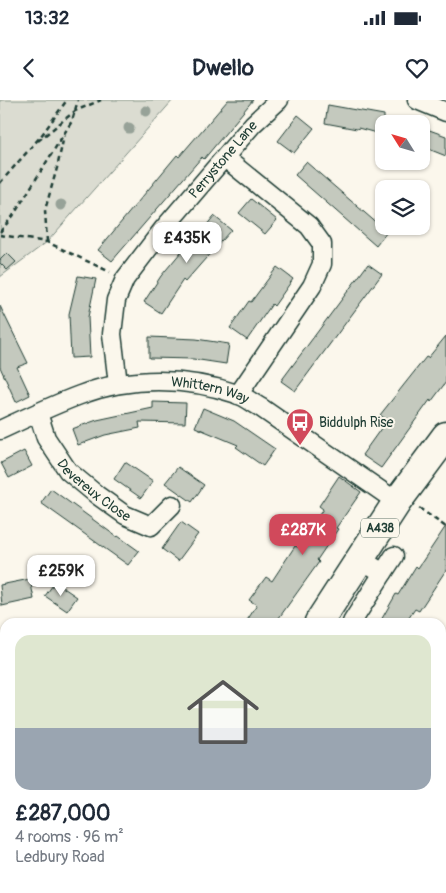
<!DOCTYPE html>
<meta charset="utf-8">
<style>
body{margin:0;font-family:Pangolin,sans-serif;background:#f6f6f7;color:#1f2937;height:100vh;display:flex;flex-direction:column;font-size:19px;white-space:nowrap}
*{box-sizing:border-box;margin:0}
p{font-size:16px;color:#747a83}
.icon{flex:none;width:28px;height:28px;fill:none;stroke:currentColor;stroke-width:2;stroke-linecap:round;stroke-linejoin:round}
.map{position:relative;flex:1;overflow:hidden}
.panel{position:absolute;left:0px;top:518px;width:446px;height:276px;display:flex;flex-direction:column;background:#fff;border-radius:15px 15px 0 0;box-shadow:0 1px 4px #0004}
.panel>*{flex:none}
.needle{width:32px;rotate:307deg}
.buttons{position:absolute;left:375px;top:15px;display:grid;gap:10px}
.buttons a{display:grid;place-items:center;width:55px;height:55px;border-radius:10px;background:#fff;box-shadow:0 1px 4px #0004;font-size:25px}
.price{position:absolute;translate:-50% -42px;padding:0 11px;border-radius:10px;background:#fff;color:#222;font-size:16px;line-height:32px;filter:drop-shadow(0 1px 2px #0008)}
.price::after{content:'';position:absolute;left:50%;top:30px;width:15px;height:11px;margin-left:-8px;background:inherit;clip-path:polygon(0 0,100% 0,50% 100%)}
.price.active{background:#d1495b;color:#fff}
ul{padding:0;list-style:none}
li{display:grid;align-content:center;gap:10px;height:265px;padding:0 15px}
li span{display:grid;place-items:center;height:155px;border-radius:15px;color:#555}
li>.icon{margin-inline-start:auto}
span .icon{width:90px;height:90px;fill:#fffc;stroke-width:1}
li b{font-size:21px}
.status{display:flex;justify-content:space-between;align-items:center;height:35px;padding:0 25px;background:#fff;direction:ltr}
.status svg{height:14px;fill:currentColor}
header{display:flex;justify-content:space-between;align-items:center;height:65px;padding:0 15px;background:#fff;font-size:22px;font-weight:700}
.map>svg:first-child{display:block}
</style>
<div class="status"><b>13:32</b><svg viewBox="0 0 49 12"><path d="M0 12V9h3v3zM5 12V6h3v6zM10 12V3h3v9zM15 12V0h3v12zM26 1h20v11H26zM47 4h2v5h-2z"/></svg></div>
<header><svg class="icon" aria-label="back" viewBox="0 0 24 24"><path d="M15 5l-7 7 7 7"/></svg>Dwello<svg class="icon" aria-label="heart" viewBox="0 0 24 24"><path d="M12 20l-8-8c-3-5 5-10 8-4 3-6 11-1 8 4z"/></svg></header>
<div class="map">
<svg width="446" height="793" viewBox="0 0 446 793">
<rect width="100%" height="100%" fill="#fbf7ec"/>
<filter id="ink" filterUnits="userSpaceOnUse"><feTurbulence type="fractalNoise" baseFrequency=".02" numOctaves="2"/><feDisplacementMap in="SourceGraphic" scale="10" xChannelSelector="R" yChannelSelector="G"/><feConvolveMatrix kernelMatrix="1 2 1 2 8 2 1 2 1" color-interpolation-filters="sRGB"/></filter>
<g filter="url(#ink)">
<g fill="#dbdcd1" stroke="#7d8c82">
<polygon points="0,0 173,0 47,142 0,177"/>
<polygon points="446,552 446,793 365,793 361,789 441,789 441,560"/>
</g>
<g fill="#c4c9be" stroke="#1f3d34">
<polygon points="228,0 253,0 204,59 202,57 112,161 98,150 177,55 179,57"/>
<polygon points="328,5 384,15 384,35 358,28 357,29 325,23"/>
<polygon points="298,15 314,28 294,53 278,41"/>
<polygon points="421,27 446,36 446,56 421,46"/>
<polygon points="306,62 387,132 376,146 295,75"/>
<polygon points="251,99 277,120 265,134 239,113"/>
<polygon points="214,116 231,130 221,141 185,182 183,180 161,213 144,202 161,176 186,146 188,148"/>
<polygon points="7,153 16,162 7,170 0,163 0,160"/>
<polygon points="368,164 382,174 295,291 281,281"/>
<polygon points="277,167 293,179 274,206 272,204 247,240 230,228 249,201 251,202"/>
<polygon points="78,176 96,179 88,217 90,257 71,258 69,214"/>
<polygon points="0,206 28,263 17,267 30,295 16,302 0,267"/>
<polygon points="446,236 446,282 431,302 430,300 381,368 362,355 387,320 380,315 426,257 428,258"/>
<polygon points="149,237 196,239 229,244 226,264 193,259 149,258"/>
<polygon points="153,302 186,303 185,323 139,322 140,328 105,335 78,345 72,329 97,320 153,308"/>
<polygon points="203,308 234,321 275,349 263,366 236,347 238,345 195,327"/>
<polygon points="24,351 32,366 9,378 1,363"/>
<polygon points="125,362 153,381 141,398 114,379"/>
<polygon points="178,367 204,385 192,402 165,383"/>
<polygon points="339,376 361,392 336,428 338,429 317,460 319,462 276,522 246,522 257,505 249,500 266,477 272,481 295,446 298,447 323,409 319,406"/>
<polygon points="51,389 117,437 118,436 139,451 128,465 41,403"/>
<polygon points="181,422 198,434 178,461 162,449"/>
<polygon points="446,426 446,470 419,511 415,509 406,522 380,522 396,494 398,495 416,466 418,468"/>
<polygon points="30,479 34,499 2,506 0,485"/>
<polygon points="55,482 77,497 67,511 45,496"/>
</g>
<g fill="none" stroke-linecap="round" stroke-linejoin="round">
<g stroke="#1f3d34" stroke-width="21">
<g id="minor">
<polyline points="417,0 446,12"/>
<polyline points="225,58 309,126 322,144 322,164 312,186 238,295"/>
<path id="s1" d="M 118,284 L 112,234 L 116,200 L 125,179 L 164,128 L 253,24 L 279,0"/>
<path id="s2" d="M 38,313 L 46,338 L 68,371 L 97,395 L 125,415 L 151,426 L 172,405"/>
<path id="s3" d="M 0,330 C 26,318 53,305 80,295 C 130,276 187,277 237,294 C 245,297 253,303 260,307 L 397,402"/>
<polyline points="383,473 394,456"/>
<polyline points="352,522 383,473 359,458"/>
<polyline points="0,619 5,614"/>
<polyline points="205,789 210,793"/>
<polyline points="101,793 104,789"/>
</g>
</g>
<g stroke="#1f3d34" stroke-width="31">
<g id="trunk">
<polyline points="319,522 397,402 446,336"/>
<polyline points="145,793 148,789"/>
</g>
</g>
<g stroke="#1f3d34" stroke-width="2.5" stroke-dasharray="5 4" stroke-linecap="butt">
<polyline points="38,41 75,11 101,0"/>
<polyline points="0,83 41,36 67,0"/>
<polyline points="0,132 13,116 72,21 78,0"/>
<polyline points="0,135 47,142 110,172"/>
<polyline points="47,142 45,110 57,68 64,36"/>
<polyline points="419,408 446,427"/>
</g>
<use href="#minor" stroke="#fbf7ec" stroke-width="18"/>
<use href="#trunk" stroke="#fbf7ec" stroke-width="28"/>
</g>
<g fill="#97a298">
<circle cx="146" cy="11" r="5.5"/>
<circle cx="129" cy="28" r="5.5"/>
<circle cx="61" cy="105" r="5.5"/>
</g>
</g>
<defs>
<g id="bus-pin" transform="scale(1.4375)"><path d="M0 17L-7.5 6A9.5 9.5 0 1 1 7.5 6Z" fill="#d1495b" stroke="#fbf7ec"/><path d="M-5-6H5V4H4V6H2V4H-2V6H-4V4H-5ZM-3.5-4V0h7V-4ZM-3.5 1.2v1.5H-2V1.2ZM2 1.2v1.5H3.5V1.2Z" fill="#fff"/></g>
</defs>
<g fill-rule="evenodd">
<use href="#bus-pin" x="300" y="322"/>
</g>
<g text-anchor="middle" dominant-baseline="central" stroke-width="4" stroke-linejoin="round" paint-order="stroke">
<rect fill="#fbf7ec" stroke="#61756b" stroke-width="1" x="361" y="418.5" width="38" height="19" rx="4"/>
<g font-size="12" font-weight="bold" fill="#1f3d34">
<text x="380" y="428">A438</text>
</g>
<g font-size="14" fill="#1f3d34" stroke="#fbf7ec">
<text stroke="none"><textPath href="#s1" startOffset="262">Perrystone Lane</textPath></text>
<text stroke="none"><textPath href="#s3" startOffset="220">Whittern Way</textPath></text>
<text stroke="none"><textPath href="#s2" startOffset="98">Devereux Close</textPath></text>
</g>
<g font-size="14" fill="#1f3d34" stroke="#fbf7ec" text-anchor="start">
<text x="319" y="322">Biddulph Rise</text>
</g>
</g>
</svg>
<div class="buttons">
<a><svg class="needle" viewBox="-14 -14 28 28"><path d="M0-13l5 13h-10z" fill="#e53935"/><path d="M0 13l5-13h-10z" fill="#747a83"/></svg></a>
<a><svg class="icon" aria-label="layers" viewBox="0 0 24 24"><path d="M12 4l9 5-9 5-9-5zM3 14l9 5 9-5"/></svg></a>
</div>
<b class="price" style="left:187px;top:164px">£435K</b>
<b class="price active" style="left:303px;top:456px">£287K</b>
<b class="price" style="left:61px;top:497px">£259K</b>
<section class="panel">
<ul>
<li><span style="background:linear-gradient(#dfe7d0 60%,#9aa5b1 0)"><svg class="icon" aria-label="home" viewBox="0 0 24 24"><path d="M3 11l9-7 9 7M6 9v11h12V9"/></svg></span><div><b>£287,000</b><p>4 rooms · 96 m²</p><p>Ledbury Road</p></div></li>
</ul>
</section>
</div>
